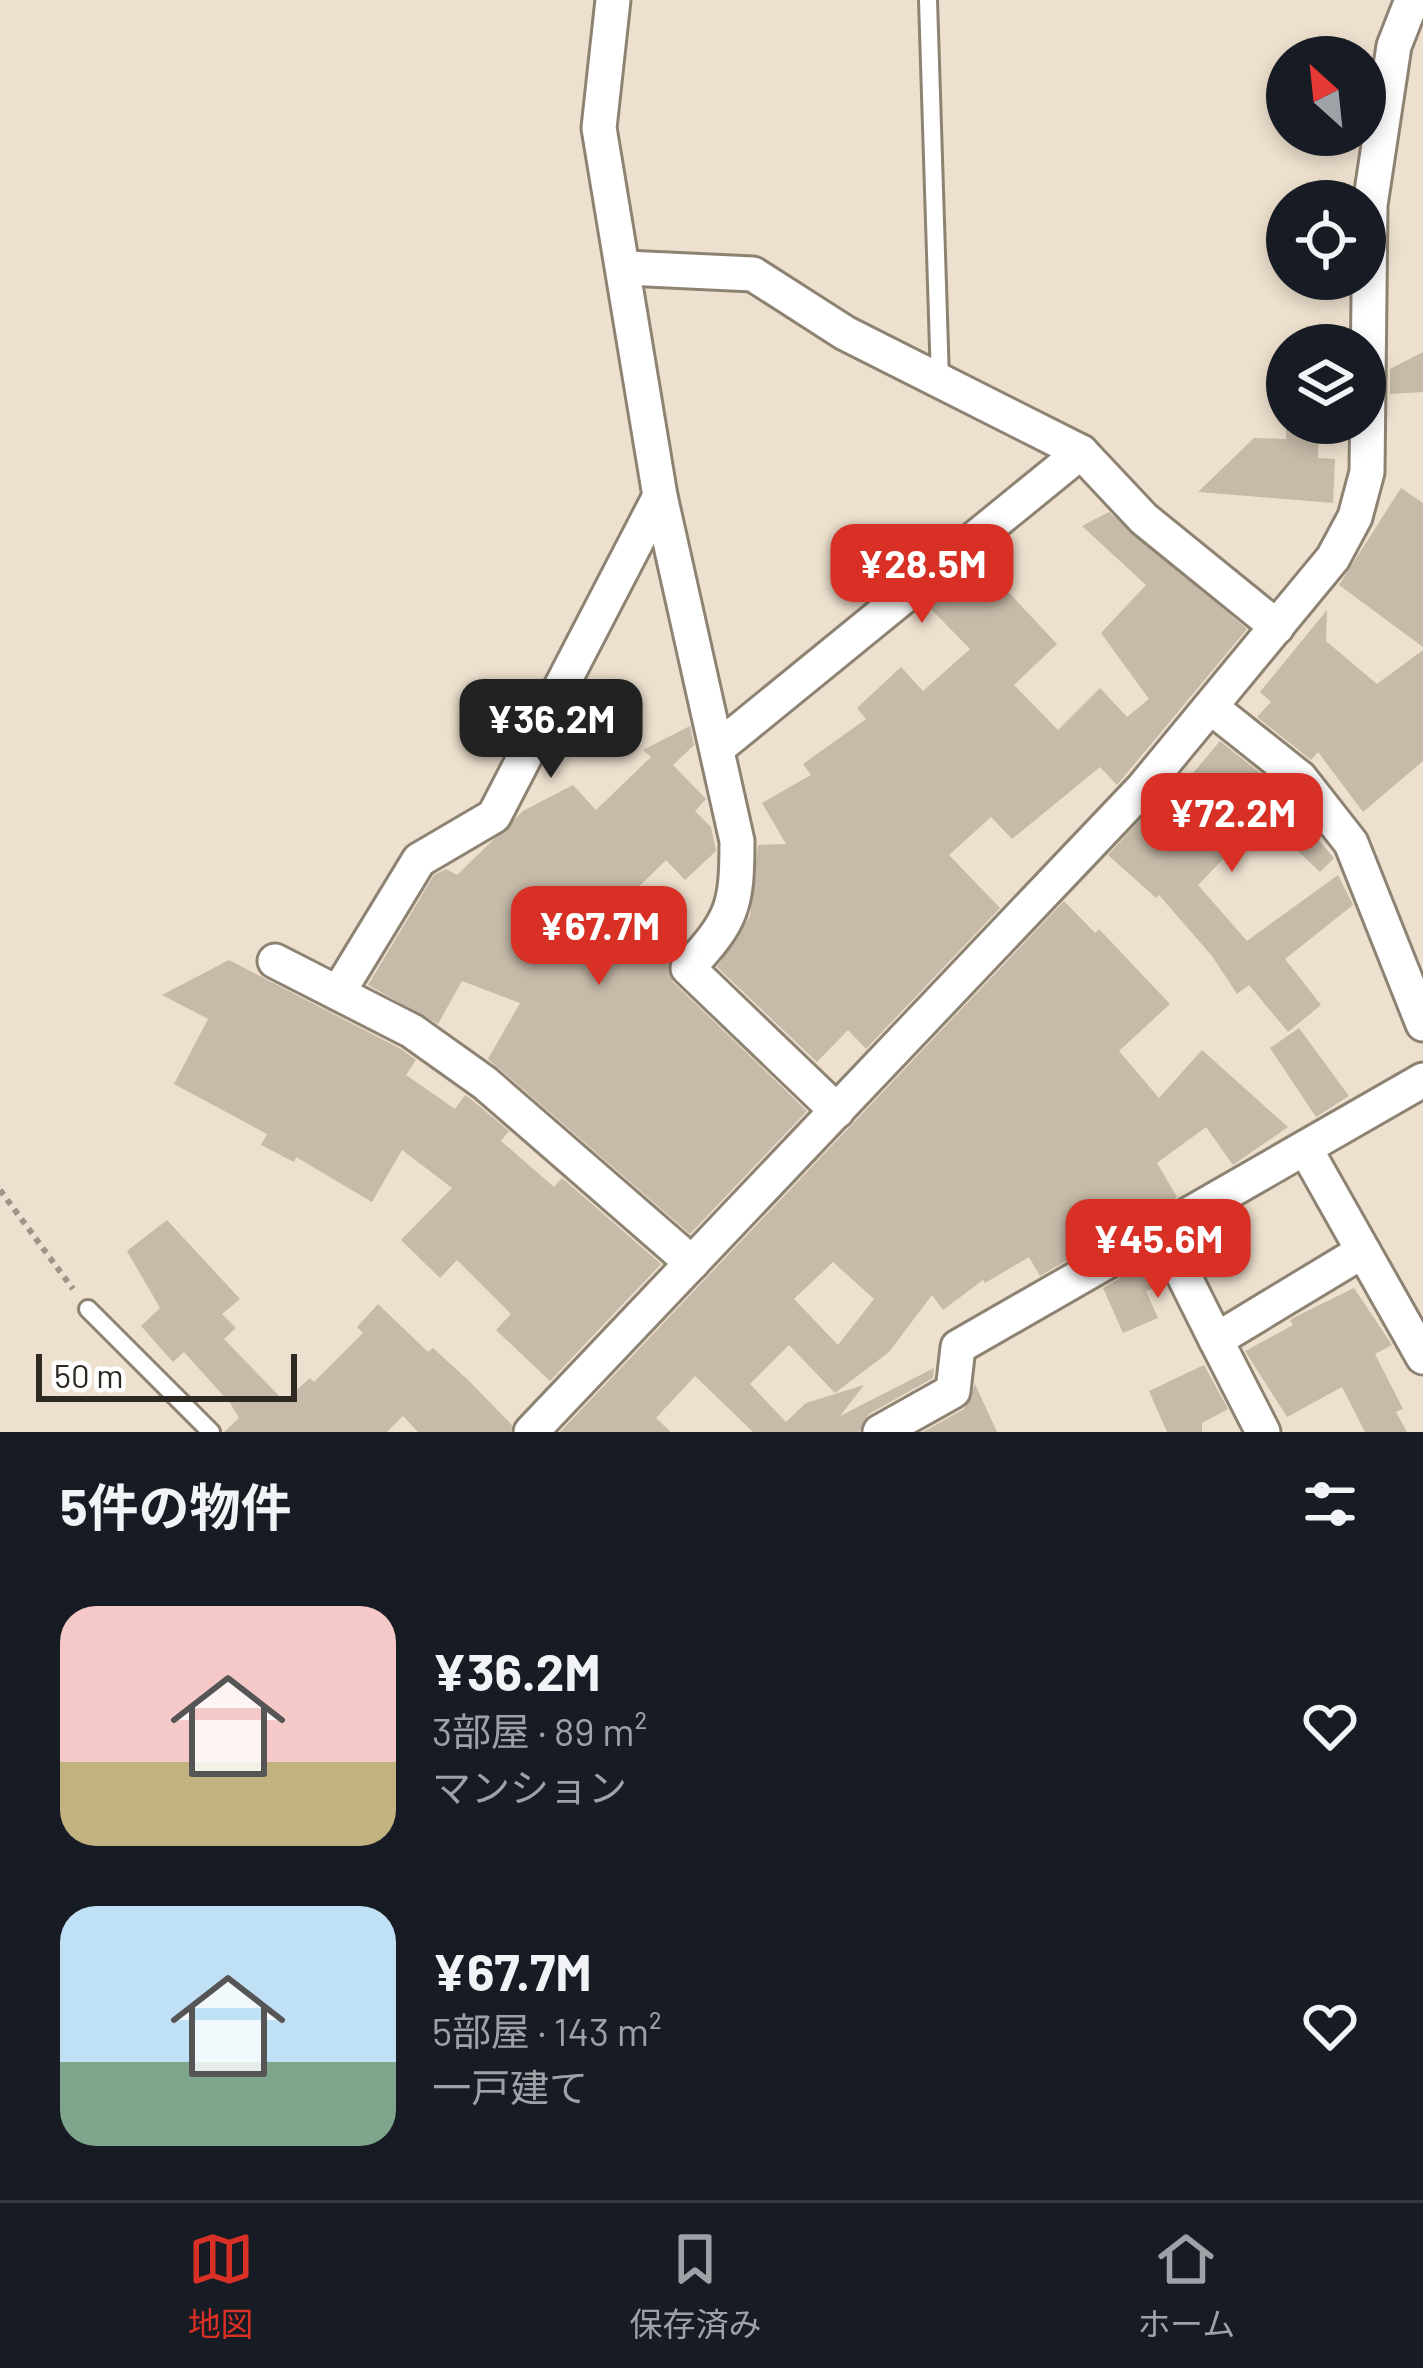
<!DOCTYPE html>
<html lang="ja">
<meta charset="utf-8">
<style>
body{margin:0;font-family:Barlow,"Noto Sans JP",sans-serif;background:#242831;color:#f1f3f6;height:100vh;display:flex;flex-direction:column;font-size:45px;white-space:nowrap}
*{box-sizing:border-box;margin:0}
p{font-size:39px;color:#9ea1a6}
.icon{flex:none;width:66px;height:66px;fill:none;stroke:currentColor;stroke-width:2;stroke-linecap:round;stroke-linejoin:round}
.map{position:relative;height:1432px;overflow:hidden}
.details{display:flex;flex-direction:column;background:#171b24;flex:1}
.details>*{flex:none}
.needle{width:78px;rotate:333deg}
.fabs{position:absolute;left:1266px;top:36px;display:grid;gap:24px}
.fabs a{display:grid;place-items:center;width:120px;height:120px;border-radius:50%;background:#171b24;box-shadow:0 6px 18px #0003;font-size:60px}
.scale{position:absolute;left:36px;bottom:30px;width:261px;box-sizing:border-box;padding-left:12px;border:6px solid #2e2922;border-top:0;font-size:33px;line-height:42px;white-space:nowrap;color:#2e2922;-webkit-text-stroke:9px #fff;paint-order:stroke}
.price{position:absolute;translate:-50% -102px;padding:0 27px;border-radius:24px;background:#d93025;color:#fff;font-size:39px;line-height:78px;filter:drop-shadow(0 3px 6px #0008)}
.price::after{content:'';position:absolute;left:50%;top:72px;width:36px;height:27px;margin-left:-18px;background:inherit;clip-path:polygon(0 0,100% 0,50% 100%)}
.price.on{background:#222;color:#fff}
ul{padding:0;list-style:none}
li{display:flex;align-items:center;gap:36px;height:300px;padding:0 60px}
li span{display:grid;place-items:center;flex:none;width:336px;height:240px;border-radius:36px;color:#555}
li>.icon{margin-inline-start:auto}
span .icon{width:144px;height:144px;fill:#fffc;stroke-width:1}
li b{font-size:51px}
h2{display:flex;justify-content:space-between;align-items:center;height:144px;padding:0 60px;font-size:51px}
.tab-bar{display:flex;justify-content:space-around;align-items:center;height:168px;border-top:3px solid #363941;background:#171b24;font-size:33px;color:#9ea1a6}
.tab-bar a{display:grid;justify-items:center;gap:6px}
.tab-bar .on{color:#d93025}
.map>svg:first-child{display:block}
</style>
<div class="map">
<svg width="1423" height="1432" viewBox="0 0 1423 1432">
<rect width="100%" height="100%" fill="#ede0ce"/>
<g fill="#c6baa8" fill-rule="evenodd">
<polygon points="1423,352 1423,392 1390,394 1390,369"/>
<polygon points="1286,423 1319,423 1318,458 1335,459 1333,503 1198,492 1254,438 1286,439"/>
<polygon points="1401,488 1423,503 1423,647 1339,585"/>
<polygon points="1109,512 1247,629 1117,785 1100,767 1012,839 991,817 949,855 1000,908 866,1049 848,1030 817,1062 717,967 750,916 758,845 786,844 762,803 811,775 803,764 866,719 857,708 901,667 923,691 970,649 927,605 962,587 976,602 998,581 1057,644 1014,685 1058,730 1100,688 1127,717 1149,699 1101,633 1146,585 1082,526"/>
<polygon points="1327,610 1326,641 1377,684 1423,650 1423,761 1363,812 1318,752 1311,760 1257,717 1271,702 1260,692"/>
<polygon points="690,726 694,745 673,765 706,799 695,811 711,827 716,851 685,880 666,860 605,920 646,959 672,930 684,941 668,962 673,982 807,1111 690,1234 488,1059 520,1003 462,981 438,1024 368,985 434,875 446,869 457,875 523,811 573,785 596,810 651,757 643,750"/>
<polygon points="1220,741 1284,792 1281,796 1334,858 1320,872 1263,818 1198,885 1247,941 1338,875 1353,905 1285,959 1321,1005 1288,1032 1249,985 1237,994 1212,956 1159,895 1156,898 1108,855 1177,779 1183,785"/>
<path d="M 1064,901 L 1095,933 L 1099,929 L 1170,1004 L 1119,1051 L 1159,1098 L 1202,1050 L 1288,1127 L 1233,1165 L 1206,1127 L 1157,1163 L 1177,1197 L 1040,1276 L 1029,1257 L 985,1283 L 983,1280 L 943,1310 L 932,1295 L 889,1352 L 835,1393 L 789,1345 L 750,1384 L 786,1422 L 806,1403 L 864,1385 L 840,1416 L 934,1368 L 933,1378 L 869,1414 L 859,1432 L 753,1432 L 695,1376 L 656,1418 L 671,1432 L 560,1432 ZM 833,1262 L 874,1299 L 838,1345 L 794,1299 Z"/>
<polygon points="229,960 401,1049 416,1060 406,1075 455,1109 465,1095 472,1100 509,1131 501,1141 554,1187 562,1178 661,1264 550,1381 496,1330 511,1314 457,1260 440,1278 401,1240 452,1188 402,1150 372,1202 296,1157 294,1162 261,1145 267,1134 174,1084 208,1019 162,995"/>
<polygon points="1299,1028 1349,1096 1316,1117 1270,1048"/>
<polygon points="167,1220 240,1299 222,1314 236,1328 224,1339 284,1401 310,1378 314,1382 363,1333 357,1327 378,1304 428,1352 433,1348 469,1381 512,1425 511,1432 418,1432 403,1416 387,1432 224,1432 239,1418 230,1403 184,1352 173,1362 141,1326 160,1308 127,1251"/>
<polygon points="1152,1260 1165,1284 1146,1291 1158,1318 1123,1333 1103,1288"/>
<polygon points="1354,1288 1392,1345 1375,1354 1403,1409 1396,1412 1407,1432 1365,1432 1342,1387 1287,1417 1245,1351 1293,1325 1290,1320 1297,1316"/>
<polygon points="1204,1365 1228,1409 1202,1423 1202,1432 1167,1432 1149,1391"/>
<polygon points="975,1384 997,1432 923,1432 964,1409"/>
</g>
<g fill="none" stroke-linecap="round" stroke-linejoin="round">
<g stroke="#8e8372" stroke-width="22">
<g id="lane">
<polyline points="928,0 940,380"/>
<polyline points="88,1309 211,1432"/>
</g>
</g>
<g stroke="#8e8372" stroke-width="39">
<g id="street">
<path d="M 613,0 L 599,128 L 660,496 L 737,841 C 737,906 733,920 688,968 L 837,1111"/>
<polyline points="626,268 753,274 845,333 1081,452 1144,519 1277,627"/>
<polyline points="1212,708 1300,778 1351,843 1423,1024"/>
<polyline points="719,747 1081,452"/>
<polyline points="275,961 412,1031 485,1083 692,1263"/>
<polyline points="338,993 419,860 494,816 660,496"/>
<polyline points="1305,1148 1423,1357"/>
<polyline points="1161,1230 1216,1340"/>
<polyline points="531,1432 1143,788 1333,558 1355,517 1367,472 1370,205 1394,46 1412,0"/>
<polyline points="880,1432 953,1391 958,1347 1423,1080"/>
<polyline points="1263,1432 1216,1340 1363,1251"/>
</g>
</g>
<polyline stroke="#9e9487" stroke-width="6" stroke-dasharray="6 6" stroke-linecap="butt" points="0,1190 73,1289"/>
<use href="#lane" stroke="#fff" stroke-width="16"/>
<use href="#street" stroke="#fff" stroke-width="33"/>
</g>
</svg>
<div class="fabs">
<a><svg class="needle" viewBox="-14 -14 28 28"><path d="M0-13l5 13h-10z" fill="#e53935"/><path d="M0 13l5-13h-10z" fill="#9ea1a6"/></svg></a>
<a><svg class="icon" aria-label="locate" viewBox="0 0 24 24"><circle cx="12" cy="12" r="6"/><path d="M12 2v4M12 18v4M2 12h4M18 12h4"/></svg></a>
<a><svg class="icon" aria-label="layers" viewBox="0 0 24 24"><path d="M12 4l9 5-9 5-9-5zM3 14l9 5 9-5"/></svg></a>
</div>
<div class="scale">50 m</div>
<b class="price" style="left:922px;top:626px">¥28.5M</b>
<b class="price on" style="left:551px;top:781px">¥36.2M</b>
<b class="price" style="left:1232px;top:875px">¥72.2M</b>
<b class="price" style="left:599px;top:988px">¥67.7M</b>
<b class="price" style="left:1158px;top:1301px">¥45.6M</b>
</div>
<section class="details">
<h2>5件の物件<svg class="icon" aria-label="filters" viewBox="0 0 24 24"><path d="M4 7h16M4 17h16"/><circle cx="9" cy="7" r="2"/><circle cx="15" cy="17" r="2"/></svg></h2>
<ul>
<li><span style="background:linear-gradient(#f6c9c9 65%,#c2b280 0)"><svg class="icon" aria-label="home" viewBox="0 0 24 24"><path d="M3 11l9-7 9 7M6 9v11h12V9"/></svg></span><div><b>¥36.2M</b><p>3部屋 · 89 m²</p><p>マンション</p></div><svg class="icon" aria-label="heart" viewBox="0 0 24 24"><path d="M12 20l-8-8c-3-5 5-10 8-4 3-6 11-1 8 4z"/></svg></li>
<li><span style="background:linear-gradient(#bfe0f5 65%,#7fa58c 0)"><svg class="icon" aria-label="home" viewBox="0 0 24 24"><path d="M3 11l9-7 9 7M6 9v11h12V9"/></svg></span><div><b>¥67.7M</b><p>5部屋 · 143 m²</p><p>一戸建て</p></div><svg class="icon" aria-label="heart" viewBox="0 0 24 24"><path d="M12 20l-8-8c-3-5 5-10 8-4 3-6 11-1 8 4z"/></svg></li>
</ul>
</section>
<nav class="tab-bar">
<a class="on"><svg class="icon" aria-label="map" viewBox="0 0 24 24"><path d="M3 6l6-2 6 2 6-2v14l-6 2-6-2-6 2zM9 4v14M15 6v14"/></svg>地図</a>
<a><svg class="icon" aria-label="saved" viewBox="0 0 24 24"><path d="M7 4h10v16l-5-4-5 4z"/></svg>保存済み</a>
<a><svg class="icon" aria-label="home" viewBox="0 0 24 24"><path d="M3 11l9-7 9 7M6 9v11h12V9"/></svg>ホーム</a>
</nav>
